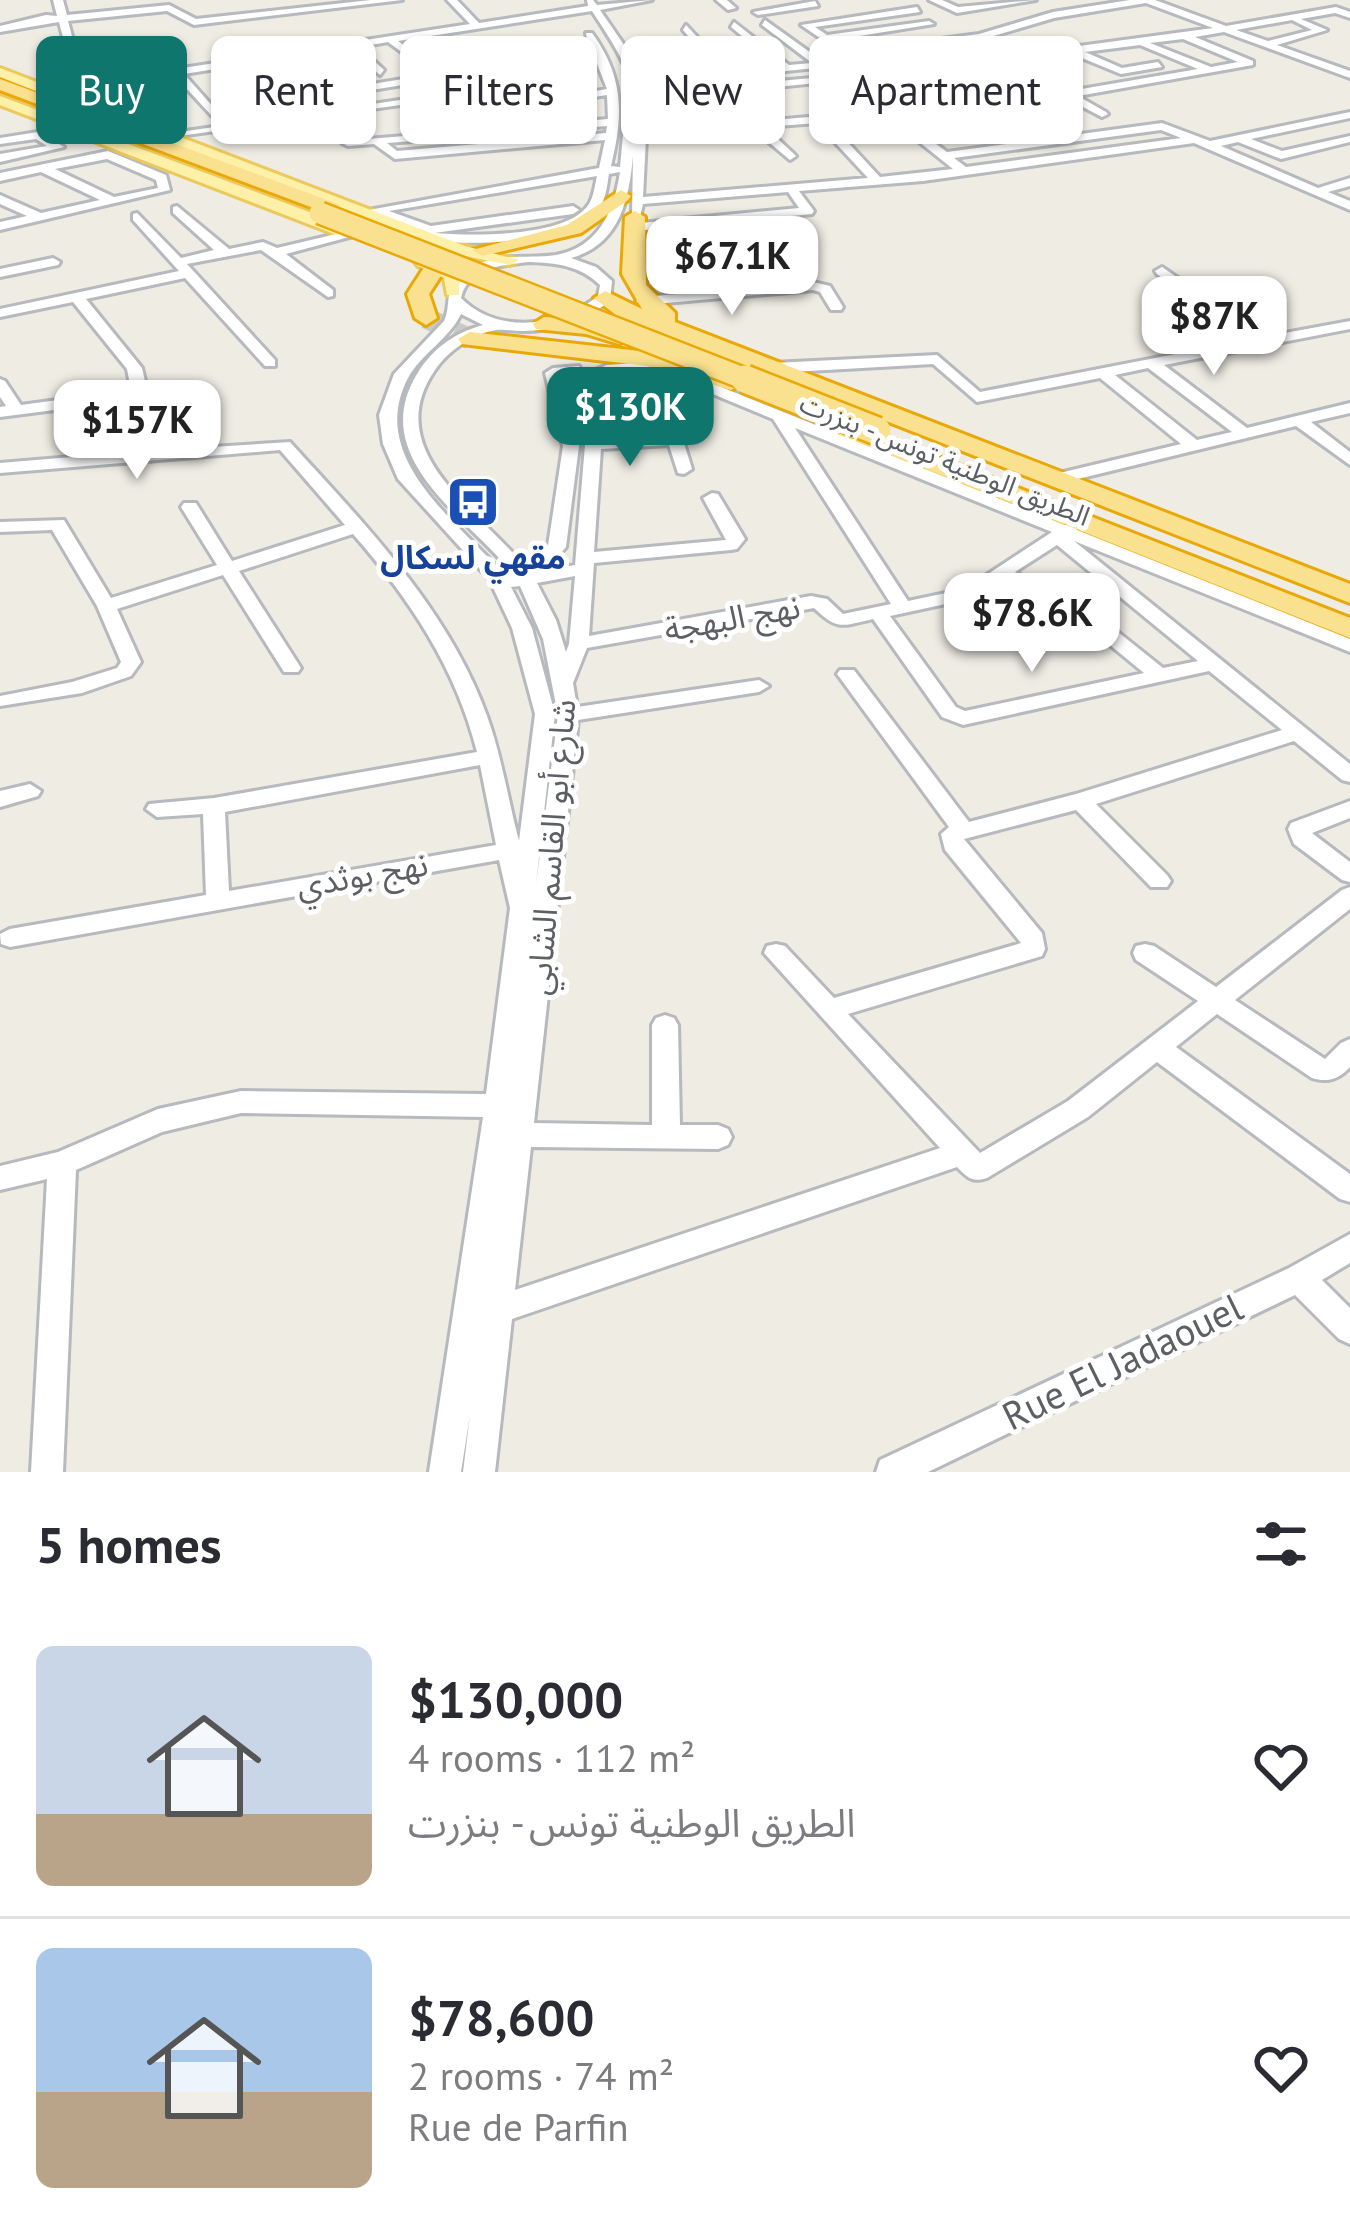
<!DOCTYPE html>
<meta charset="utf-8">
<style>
body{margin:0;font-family:"PT Sans","Noto Sans Arabic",sans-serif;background:#f2f2f3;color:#2b2b33;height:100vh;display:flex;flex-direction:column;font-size:45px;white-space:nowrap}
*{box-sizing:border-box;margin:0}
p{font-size:39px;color:#7c7c81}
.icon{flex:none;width:66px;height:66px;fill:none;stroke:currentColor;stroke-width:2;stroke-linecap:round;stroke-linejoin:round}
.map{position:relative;height:1472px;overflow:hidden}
.sheet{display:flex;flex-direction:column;background:#fff;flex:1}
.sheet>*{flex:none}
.top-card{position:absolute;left:36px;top:36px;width:1278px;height:108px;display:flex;gap:24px}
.price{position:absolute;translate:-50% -102px;padding:0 27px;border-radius:24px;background:#fff;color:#222;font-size:39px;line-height:78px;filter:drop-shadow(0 3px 6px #0008)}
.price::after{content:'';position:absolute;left:50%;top:72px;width:36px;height:27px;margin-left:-18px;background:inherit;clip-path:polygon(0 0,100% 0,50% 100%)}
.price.on{background:#0f766e;color:#fff}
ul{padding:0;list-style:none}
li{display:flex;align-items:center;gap:36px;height:300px;padding:0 36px}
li+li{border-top:3px solid #e1e1e2}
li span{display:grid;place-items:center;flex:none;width:336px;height:240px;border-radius:18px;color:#555}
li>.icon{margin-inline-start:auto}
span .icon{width:144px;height:144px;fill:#fffc;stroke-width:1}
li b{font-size:51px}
h2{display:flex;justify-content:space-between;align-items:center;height:144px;padding:0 36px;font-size:51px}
.pill{padding:0 42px;border-radius:18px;background:#fff;box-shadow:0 3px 9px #0004;font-size:42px;line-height:108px}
.pill.on{background:#0f766e;color:#fff}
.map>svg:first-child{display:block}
</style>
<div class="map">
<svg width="1350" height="1472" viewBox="0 0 1350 1472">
<rect width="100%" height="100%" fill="#eeece3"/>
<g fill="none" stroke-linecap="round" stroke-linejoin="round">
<polyline stroke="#cac9c3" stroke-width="21" stroke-dasharray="21 10" stroke-linecap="butt" points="426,318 470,339"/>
<g stroke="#b6b9bd" stroke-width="6">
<g id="minor">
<path d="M 53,0 L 63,0 L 67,15 L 169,5 L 196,19 L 371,0 L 402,0 L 194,25 L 167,11 L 68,21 L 74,44 L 100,45 L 117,78 L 470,24 L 447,0 L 457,0 L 479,23 L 588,6 L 587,0 L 593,0 L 597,5 L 652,0 L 600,10 L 633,58 L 646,93 L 901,70 L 1213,28 L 1146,3 L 1054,18 L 980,40 L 858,56 L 863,61 L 858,64 L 801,25 L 917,7 L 920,12 L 815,27 L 827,35 L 929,21 L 934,24 L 834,40 L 850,51 L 979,34 L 1053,12 L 1130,0 L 1155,0 L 1226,26 L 1336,7 L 1350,12 L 1350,18 L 1335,13 L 1301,19 L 1327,30 L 1277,45 L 1350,71 L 1350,78 L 1224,32 L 1195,37 L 1253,61 L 1253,65 L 1078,96 L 1106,112 L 1108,114 L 1102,117 L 1066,98 L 1025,106 L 1039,116 L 1029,118 L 955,69 L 647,100 L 646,131 L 890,110 L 947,152 L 1162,123 L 1210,141 L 1350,112 L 1350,118 L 1251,139 L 1282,151 L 1350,136 L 1350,142 L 1281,159 L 1238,142 L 1221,146 L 1318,188 L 1350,178 L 1350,186 L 1328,192 L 1350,201 L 1350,210 L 1194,143 L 923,181 L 799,191 L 814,211 L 812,214 L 635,231 L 629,227 L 630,224 L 799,208 L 788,192 L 643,204 L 640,217 L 632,217 L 633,156 C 629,201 619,245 571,258 L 596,267 L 612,281 L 610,301 C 585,320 555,331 523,331 C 514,331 505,329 496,330 C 472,334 448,351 435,370 C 380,449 475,508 521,562 L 541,554 L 548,546 L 563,446 L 545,373 L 553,368 L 579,366 L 583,375 L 607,365 L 636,363 L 701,379 L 1065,525 L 1075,525 L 1077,530 L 1350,639 L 1350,652 L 1074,541 L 1350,764 L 1350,782 L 1342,780 L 1294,741 L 1096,804 L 1167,875 L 1171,881 L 1167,887 L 1151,887 L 1076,810 L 964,839 L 1042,933 L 1045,949 L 1042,956 L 848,1014 L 980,1153 L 1068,1101 L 1198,1001 L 1136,960 L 1133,953 L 1136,946 L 1145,944 L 1154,946 L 1216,987 L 1342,890 L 1350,887 L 1350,909 L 1235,1000 L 1325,1059 L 1341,1043 L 1350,1039 L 1350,1067 C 1339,1079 1328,1083 1312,1078 L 1217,1014 L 1176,1047 L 1350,1174 L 1350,1202 L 1340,1199 L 1157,1062 L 1088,1117 L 987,1178 C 972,1183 967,1177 957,1167 L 512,1319 L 495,1472 L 463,1472 L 470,1415 L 461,1472 L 429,1472 L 483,1117 L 241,1113 L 162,1132 L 76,1170 L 63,1472 L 31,1472 L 47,1179 L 0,1190 L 0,1166 L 58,1152 L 158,1109 L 241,1091 L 486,1094 L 510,908 L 499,860 L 10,947 L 1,944 L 0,934 L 10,929 L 206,895 L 203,814 L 157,817 L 146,809 L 149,804 L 214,798 L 477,752 C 456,668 409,598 353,534 L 239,571 L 301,668 L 298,672 L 284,672 L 223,575 L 117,609 L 141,662 L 131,676 L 82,693 L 0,706 L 0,696 L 72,682 L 117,668 L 121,662 L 97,606 L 52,530 L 0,532 L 0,522 L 64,520 L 111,598 L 217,565 L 181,507 L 184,503 L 196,503 L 232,561 L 345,525 L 280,450 L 0,473 L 0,463 L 132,452 L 132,400 L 0,417 L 0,407 L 6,406 L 0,397 L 0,379 L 5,381 L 21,405 L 131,390 L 127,369 L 73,302 L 0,317 L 0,309 L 179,271 L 133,220 L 133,214 L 137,213 L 181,258 L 214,250 L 173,213 L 173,207 L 177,206 L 229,249 L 263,242 L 277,248 L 353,230 L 353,236 L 286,254 L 333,290 L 333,296 L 328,297 L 261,250 L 187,264 L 275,360 L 275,366 L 265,366 L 185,278 L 86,299 L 142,368 L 148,394 L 148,451 L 290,442 C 365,525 448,608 487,716 C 502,757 508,800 519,841 L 535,714 L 512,628 L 489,579 L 398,479 L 383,444 L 379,415 L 394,374 L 444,321 C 451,306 445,291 457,277 C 465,268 478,263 490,260 C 512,255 535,258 556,255 C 599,247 614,211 620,172 L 609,174 C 607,186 606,200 598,209 C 569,245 467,246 425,240 L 423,237 L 428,233 L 371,214 L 369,210 L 599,168 L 605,140 L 395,159 L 374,144 L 348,146 L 342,143 L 344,141 L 608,119 L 607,95 L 516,109 L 511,106 L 607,89 L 590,46 L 489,60 L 487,69 L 482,72 L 212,116 L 174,75 L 45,93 L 49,88 L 107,79 L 92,50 L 66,49 L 59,22 L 0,32 L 0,26 L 46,15 L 57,16 ZM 592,11 C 616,48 638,78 635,123 L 630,121 L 624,124 L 620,167 L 611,166 C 623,117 625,78 592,33 L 586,33 L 587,40 L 480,56 L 477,67 L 329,91 L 300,56 L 349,48 L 380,75 L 384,70 L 359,47 L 388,42 L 422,67 L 426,62 L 398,41 ZM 1292,20 L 1312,30 L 1268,41 L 1236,30 ZM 1183,39 L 1238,62 L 1211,67 L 1150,43 ZM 1140,45 L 1198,69 L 1070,91 L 1016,61 L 1072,54 L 1121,74 L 1162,67 L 1158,62 L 1122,68 L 1085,52 ZM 290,57 L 320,92 L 271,100 L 263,91 L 293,85 L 289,80 L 252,87 L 261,102 L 215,109 L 184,74 ZM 1004,63 L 1058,93 L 1017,100 L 966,68 ZM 888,117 L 953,169 L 880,177 L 829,122 ZM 817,123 L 868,178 L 643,197 L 646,138 L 753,129 L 790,160 L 796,156 L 794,154 L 765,127 ZM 607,126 L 606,133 L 397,151 L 387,143 ZM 1161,130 L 1181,138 L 966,167 L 954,158 ZM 597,176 C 595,184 594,196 589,204 C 567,238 470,236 434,233 L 573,214 L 579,210 L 573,206 L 431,226 L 389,211 ZM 529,262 C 556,263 579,265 600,285 L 598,296 C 559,327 498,335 461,298 C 468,267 502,265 529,262 ZM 461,314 L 483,325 C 454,333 432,349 417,374 C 368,455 460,512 507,567 L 500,570 C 453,518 367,456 408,378 C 421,354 449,339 461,314 ZM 622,372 L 652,375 L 691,385 L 773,419 L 891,604 L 843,614 L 827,599 L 811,596 L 589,636 L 594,563 L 731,550 L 737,549 L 745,539 L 718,494 L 712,493 L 703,498 L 726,540 L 594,552 L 601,449 L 669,445 L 678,473 L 684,474 L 692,469 L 682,437 L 600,440 L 586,387 L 599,378 ZM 568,375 L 585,445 L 575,565 L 530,573 L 553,562 L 566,547 L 579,446 L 561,376 ZM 795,428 L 1052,532 L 965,589 L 908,601 ZM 1057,545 L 1198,661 L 1163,668 L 1113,628 L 1015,572 ZM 575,576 L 569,644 L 566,652 L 556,620 L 537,583 ZM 1003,580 L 1099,636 L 1144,673 L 965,711 L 956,707 L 890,616 L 978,597 ZM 520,586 L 543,639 L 558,715 L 536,885 L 555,714 L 532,628 L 511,587 ZM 814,608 C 838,631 842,626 873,619 L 942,717 L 963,725 L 1209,671 L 1282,730 L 1076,794 L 969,822 L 854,670 L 840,670 L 837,674 L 840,678 L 949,827 L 941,834 L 945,850 L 1021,943 L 834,998 L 785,946 L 776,944 L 767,946 L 764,953 L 940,1148 L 515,1290 L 531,1147 L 718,1149 L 728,1145 L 732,1137 L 728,1129 L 718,1125 L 680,1125 L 678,1025 L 674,1018 L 665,1015 L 656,1018 L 652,1025 L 652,1125 L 534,1123 L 578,720 L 759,692 L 769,686 L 759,680 L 577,707 L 573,683 L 587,648 ZM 480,765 L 496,845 L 229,891 L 225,812 Z"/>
<polygon points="716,0 727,0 736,8 728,10"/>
<polygon points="929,0 942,0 958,7 1036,0 957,13"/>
<polygon points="815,1 818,6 758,15 753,12"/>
<polygon points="765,20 825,63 825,67 680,82 675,79 719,72 683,30 686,25 729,71 778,66 731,27 734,22 789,65 812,63 762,25"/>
<polygon points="489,87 493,92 158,139 152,136"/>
<polygon points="922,87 930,87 991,129 981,131 934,99 870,105 865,102 926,94"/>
<polygon points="38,132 64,147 0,162 0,154 47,146 36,139 0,144 0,138"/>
<path d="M 108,151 L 166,175 L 170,190 L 0,230 L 0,222 L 27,216 L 0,204 L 0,195 L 41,213 L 100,200 L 41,172 L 0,181 L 0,173 ZM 107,159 L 156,180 L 158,188 L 114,197 L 55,169 Z"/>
<polygon points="53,258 60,262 58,265 0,277 0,269"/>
<path d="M 1162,267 L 1263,337 L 1350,321 L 1350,329 L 1164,365 L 1247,428 L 1350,403 L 1350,413 L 1311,422 L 1350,452 L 1350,465 L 1296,426 L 1053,485 L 1045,480 L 1047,476 L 1181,444 L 1100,378 L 977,402 L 933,364 L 773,373 L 765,368 L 773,363 L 937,355 L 980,392 L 1248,340 L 1157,274 L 1155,271 ZM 1148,368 L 1232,432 L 1197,440 L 1115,375 Z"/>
<polygon points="813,282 830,286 843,307 841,310 831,310 820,292 813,290 643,305 636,301 643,297"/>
<polygon points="30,784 41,791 38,796 0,807 0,791"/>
<polygon points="1350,801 1350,818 1312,833 1350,862 1350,882 1342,880 1294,844 1288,829 1291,823"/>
<polygon points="1350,1234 1350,1263 1322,1280 1350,1308 1350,1344 1339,1339 1295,1295 928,1472 876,1472 880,1460 1289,1268"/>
</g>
</g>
<g stroke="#edc85d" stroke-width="6">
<g id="major">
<polygon points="0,68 465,246 519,260 510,265 455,254 0,77"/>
<polygon points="0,96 349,227 351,231 337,235 0,105"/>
<polygon points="424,257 459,272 459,295 447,295 444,278 418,266 415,262"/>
</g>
</g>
<g stroke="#eaa807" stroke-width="6">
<g id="highway">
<polygon points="0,79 338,204 341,208 324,212 0,90"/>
<polygon points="621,190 631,196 628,200 581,233 482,256 472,250 567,225"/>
<polygon points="635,211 645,217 646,285 675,313 675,322 1350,584 1350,603 616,315 594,298 605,291 642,309 622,274 625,217"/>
<polygon points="431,268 442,274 429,294 437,318 426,325 415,318 407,294 423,269"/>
<polygon points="544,317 588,320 630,337 619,344 586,334 536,329 533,324"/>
<polygon points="470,332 649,352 740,378 743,383 731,390 647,366 462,344 458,339"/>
<polygon points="839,418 1350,618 1350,638 830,431 826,426 830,421"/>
</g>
</g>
<use href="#minor" fill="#fff" fill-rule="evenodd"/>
<use href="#major" fill="#fdf1aa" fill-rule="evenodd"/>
<use href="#highway" fill="#fae18f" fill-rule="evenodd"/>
<g stroke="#eaa807" stroke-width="26" stroke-linecap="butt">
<polyline id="highway-bridge-far1" points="320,213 753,382"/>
</g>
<g stroke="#eaa807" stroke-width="32" stroke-linecap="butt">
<polyline id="highway-bridge" points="745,379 877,431"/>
</g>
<use href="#highway-bridge-far1" stroke="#fae18f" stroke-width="21"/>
<use href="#highway-bridge" stroke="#fae18f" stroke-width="27"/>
</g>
<defs>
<g id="bus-square" transform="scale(2.7)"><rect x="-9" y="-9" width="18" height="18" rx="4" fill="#1a4fb4" stroke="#fff"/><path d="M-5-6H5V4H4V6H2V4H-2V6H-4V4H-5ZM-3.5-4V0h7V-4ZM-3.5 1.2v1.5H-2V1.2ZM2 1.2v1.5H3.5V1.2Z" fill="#fff"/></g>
</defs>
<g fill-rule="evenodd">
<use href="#bus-square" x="473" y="502"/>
</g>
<g text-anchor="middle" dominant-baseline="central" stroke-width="10" stroke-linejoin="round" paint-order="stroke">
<g font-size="27" fill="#5c5f64" stroke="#fff">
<text transform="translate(945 459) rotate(22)">الطريق الوطنية تونس - بنزرت</text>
</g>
<g font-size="33" font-weight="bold" fill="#164399" stroke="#fff">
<text x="473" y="556">مقهي لسكال</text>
</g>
<g font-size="33" fill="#5c5f64" stroke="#fff">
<text transform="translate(732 617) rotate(-10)">نهج البهجة</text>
<text transform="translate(550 847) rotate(-85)">شارع أبو القاسم الشابي</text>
<text transform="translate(362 874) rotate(-10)">نهج بوثدي</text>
</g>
<g font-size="39" fill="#5c5f64" stroke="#fff">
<text transform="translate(1122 1361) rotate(-26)">Rue El Jadaouel</text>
</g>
</g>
</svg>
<b class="price" style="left:732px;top:318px">$67.1K</b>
<b class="price" style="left:1214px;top:378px">$87K</b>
<b class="price on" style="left:630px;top:469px">$130K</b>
<b class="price" style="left:137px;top:482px">$157K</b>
<b class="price" style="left:1032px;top:675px">$78.6K</b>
<div class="top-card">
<a class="pill on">Buy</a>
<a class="pill">Rent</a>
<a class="pill">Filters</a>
<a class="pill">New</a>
<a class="pill">Apartment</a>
</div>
</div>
<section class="sheet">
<h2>5 homes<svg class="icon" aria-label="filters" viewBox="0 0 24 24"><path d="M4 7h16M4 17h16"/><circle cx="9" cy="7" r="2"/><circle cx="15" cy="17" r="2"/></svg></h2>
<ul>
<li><span style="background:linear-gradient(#c9d6e8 70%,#b9a48a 0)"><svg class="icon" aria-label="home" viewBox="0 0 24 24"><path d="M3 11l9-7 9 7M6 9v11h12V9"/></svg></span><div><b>$130,000</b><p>4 rooms · 112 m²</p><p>الطريق الوطنية تونس - بنزرت</p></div><svg class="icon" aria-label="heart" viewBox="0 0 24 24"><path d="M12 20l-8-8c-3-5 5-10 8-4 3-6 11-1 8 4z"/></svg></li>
<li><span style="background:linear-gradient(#a9c7e8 60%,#b9a48a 0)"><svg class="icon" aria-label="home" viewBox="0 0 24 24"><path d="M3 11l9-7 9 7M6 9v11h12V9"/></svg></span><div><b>$78,600</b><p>2 rooms · 74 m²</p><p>Rue de Parfin</p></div><svg class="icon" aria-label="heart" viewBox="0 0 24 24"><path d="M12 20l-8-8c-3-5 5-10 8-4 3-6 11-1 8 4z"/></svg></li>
</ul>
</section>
